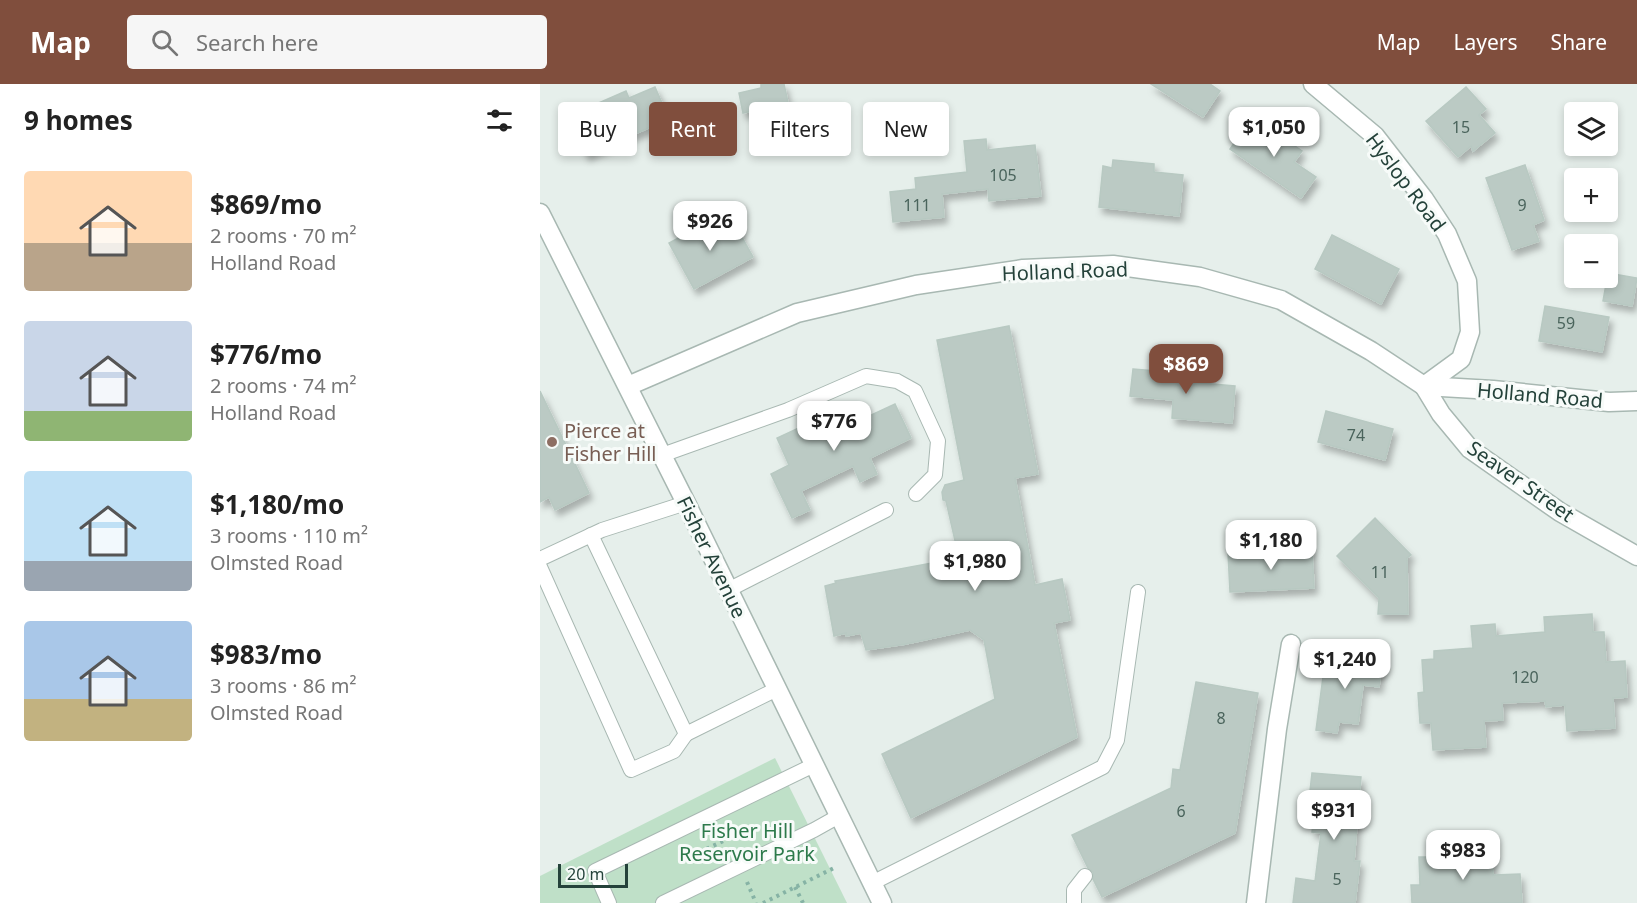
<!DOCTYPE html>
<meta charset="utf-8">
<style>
body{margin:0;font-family:"Noto Sans",sans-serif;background:#f6f6f6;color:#222;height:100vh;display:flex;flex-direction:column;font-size:22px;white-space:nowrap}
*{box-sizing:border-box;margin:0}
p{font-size:20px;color:#767676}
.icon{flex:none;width:33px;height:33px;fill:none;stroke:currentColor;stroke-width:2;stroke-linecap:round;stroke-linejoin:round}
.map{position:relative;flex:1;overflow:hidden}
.panel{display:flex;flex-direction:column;background:#fff;width:540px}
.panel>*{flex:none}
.hud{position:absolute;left:18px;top:18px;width:570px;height:54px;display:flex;gap:12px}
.controls{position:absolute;left:1024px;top:18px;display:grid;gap:12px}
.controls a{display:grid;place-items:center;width:54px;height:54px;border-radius:6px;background:#fff;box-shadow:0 3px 9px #0003;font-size:30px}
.scale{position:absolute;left:18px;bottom:15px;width:70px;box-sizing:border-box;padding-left:6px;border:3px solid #24423a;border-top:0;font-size:16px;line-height:21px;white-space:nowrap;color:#24423a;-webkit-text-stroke:4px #f7fbf9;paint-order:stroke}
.price{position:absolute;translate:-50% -51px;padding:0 14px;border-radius:12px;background:#fff;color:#222;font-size:20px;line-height:39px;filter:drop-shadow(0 2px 3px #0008)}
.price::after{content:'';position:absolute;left:50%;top:36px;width:18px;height:14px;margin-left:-9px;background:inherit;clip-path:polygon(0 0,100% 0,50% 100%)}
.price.active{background:#804e3d;color:#fff}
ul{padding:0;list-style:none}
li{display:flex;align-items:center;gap:18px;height:150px;padding:0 24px}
li span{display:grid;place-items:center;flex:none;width:168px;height:120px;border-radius:6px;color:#555}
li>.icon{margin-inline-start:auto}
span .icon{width:72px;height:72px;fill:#fffc;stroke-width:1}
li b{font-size:26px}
h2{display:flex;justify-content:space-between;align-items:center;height:72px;padding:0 24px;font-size:26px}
.chip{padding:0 21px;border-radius:6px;background:#fff;box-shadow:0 3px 9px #0003;font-size:21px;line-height:54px}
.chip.active{background:#804e3d;color:#fff}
header{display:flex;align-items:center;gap:36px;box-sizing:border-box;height:84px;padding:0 30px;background:#804e3d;color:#fff}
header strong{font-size:28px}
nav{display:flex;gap:33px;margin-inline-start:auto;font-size:21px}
.search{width:420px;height:54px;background:#f6f6f6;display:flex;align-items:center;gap:15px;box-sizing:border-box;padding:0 21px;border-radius:6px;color:#767676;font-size:22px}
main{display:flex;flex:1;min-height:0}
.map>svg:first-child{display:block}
</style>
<header>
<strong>Map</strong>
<div class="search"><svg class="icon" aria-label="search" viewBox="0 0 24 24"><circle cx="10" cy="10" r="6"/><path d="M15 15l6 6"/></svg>Search here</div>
<nav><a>Map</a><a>Layers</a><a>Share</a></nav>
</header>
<main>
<section class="panel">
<h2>9 homes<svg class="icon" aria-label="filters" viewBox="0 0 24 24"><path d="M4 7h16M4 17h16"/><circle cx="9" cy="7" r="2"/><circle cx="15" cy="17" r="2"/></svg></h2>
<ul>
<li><span style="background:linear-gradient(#ffd9b3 60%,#b9a48a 0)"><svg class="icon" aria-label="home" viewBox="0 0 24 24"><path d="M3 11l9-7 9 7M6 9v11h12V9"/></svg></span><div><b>$869/mo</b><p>2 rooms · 70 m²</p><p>Holland Road</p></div></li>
<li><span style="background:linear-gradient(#c9d6e8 75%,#8fb573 0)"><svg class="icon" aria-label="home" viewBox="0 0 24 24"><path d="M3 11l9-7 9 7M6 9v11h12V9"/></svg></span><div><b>$776/mo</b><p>2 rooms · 74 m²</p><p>Holland Road</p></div></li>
<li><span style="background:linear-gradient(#bfe0f5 75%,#9aa5b1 0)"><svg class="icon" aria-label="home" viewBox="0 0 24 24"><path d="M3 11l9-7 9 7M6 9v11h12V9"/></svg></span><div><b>$1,180/mo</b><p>3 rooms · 110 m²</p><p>Olmsted Road</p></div></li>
<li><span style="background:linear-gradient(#a9c7e8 65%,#c2b280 0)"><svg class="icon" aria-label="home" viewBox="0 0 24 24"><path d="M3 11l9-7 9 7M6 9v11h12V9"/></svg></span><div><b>$983/mo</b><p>3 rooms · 86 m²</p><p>Olmsted Road</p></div></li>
</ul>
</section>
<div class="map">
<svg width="1097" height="819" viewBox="0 0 1097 819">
<defs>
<filter id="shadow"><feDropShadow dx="3.5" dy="6" stdDeviation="3" flood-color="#0004"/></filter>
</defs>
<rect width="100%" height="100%" fill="#e6efeb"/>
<polygon fill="#bfe0c8" points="235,674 307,819 0,819 0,792"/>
<g fill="#bbcac4" stroke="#b8c9c2" stroke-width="1.5" filter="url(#shadow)">
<polygon points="221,0 244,0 248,19 203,29 199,9 221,4"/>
<polygon points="611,0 670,0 680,7 663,33"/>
<polygon points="115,3 129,35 46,71 29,32 86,7 89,14"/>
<polygon points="926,3 946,25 939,31 955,49 933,67 931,62 918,73 886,37"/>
<polygon points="709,37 733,54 736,49 762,67 754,78 776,93 761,114 690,65"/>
<polygon points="446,55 447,66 495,61 501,112 449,117 448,105 402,110 404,133 353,138 350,108 376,105 375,94 427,88 424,57"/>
<polygon points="573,76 614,80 614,88 643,91 639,132 559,123 563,82 572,84"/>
<polygon points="985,81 1004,136 993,141 999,157 972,166 946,94"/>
<polygon points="193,137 213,173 154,205 129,159 166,139 171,148"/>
<polygon points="792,151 859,185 841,220 775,185"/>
<polygon points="1068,189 1097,194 1092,222 1063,217"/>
<polygon points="1005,222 1069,233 1062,268 999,257"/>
<polygon points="469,242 498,390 475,394 495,501 522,495 530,536 514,539 537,653 371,734 342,670 455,615 444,556 430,546 366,560 326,566 321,549 306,552 306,549 294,552 285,502 296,499 295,497 419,474 406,417 403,416 402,408 405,401 424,396 397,256"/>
<polygon points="593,285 662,291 661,299 695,302 692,339 632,334 633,316 590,312"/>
<polygon points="0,307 49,409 15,426 9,413 0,418"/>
<polygon points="355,320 371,354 330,374 337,390 320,398 313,382 261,407 270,426 252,434 231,390 249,381 237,354 291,329 299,346"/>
<polygon points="786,327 853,345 845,376 778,358"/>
<polygon points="835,434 871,471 867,474 868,530 838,530 839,514 797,472"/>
<polygon points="772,465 774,504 690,508 688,469"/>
<polygon points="1052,530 1053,548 1064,548 1066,578 1085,577 1087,613 1073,614 1075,644 1027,647 1025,621 1006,623 1005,617 962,619 963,636 944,637 946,663 893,666 891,639 880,639 878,609 884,608 882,576 894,575 894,567 933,564 931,542 955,540 956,552 1005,548 1004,533"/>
<polygon points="786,570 842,578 839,603 823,601 818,640 799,638 797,649 776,646"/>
<polygon points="656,598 718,609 695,749 562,813 553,795 553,788 548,784 532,751 631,704 633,685 640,686"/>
<polygon points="772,689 821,693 814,777 820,777 815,819 753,819 756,794 775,797 781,749 772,748 776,708 770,707"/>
<polygon points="935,766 936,779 953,777 953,791 980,790 982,819 872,819 871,801 880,801 879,773 894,773 894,768"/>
</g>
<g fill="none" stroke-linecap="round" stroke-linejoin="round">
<g stroke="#a8b8b2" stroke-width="16">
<g id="service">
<polyline points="122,371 248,326 326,292 357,297 375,307 398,357 395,391 376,410"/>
<polyline points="51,451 146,650 237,605"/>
<polyline points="0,475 62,446 146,419"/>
<polyline points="0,483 91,686 134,667 146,650"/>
<polyline points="188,506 346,426"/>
<polyline points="332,799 563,683 577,656 598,508"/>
<polyline points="69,819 55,787 274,681"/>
<polyline points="123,819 274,746 299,732"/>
<polyline points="534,819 534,806 545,792"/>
</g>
</g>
<g stroke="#a8b8b2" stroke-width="21">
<g id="minor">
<polyline points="773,0 835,52 884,115 907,150 927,197 930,248 921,275 884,302"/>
<polyline points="88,302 257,229 376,201 483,185 573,181 660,193 741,216 831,267 884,302 953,306 1069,318 1097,317"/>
<polyline points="884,302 901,330 930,365 1020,428 1097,472"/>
<polyline points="716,819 737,645 751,560"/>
</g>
</g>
<g stroke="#a8b8b2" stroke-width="21">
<polyline id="tertiary" points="0,129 146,419 342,819"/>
</g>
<g stroke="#86b3a5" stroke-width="4" stroke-dasharray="3 4.5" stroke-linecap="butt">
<polyline points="153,771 199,750 214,746"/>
<polyline points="207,798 216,819"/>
<polyline points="255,803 263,819"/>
<polyline points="223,819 294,784"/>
</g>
<use href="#service" stroke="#fff" stroke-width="14"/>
<use href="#minor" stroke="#fff" stroke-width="18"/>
<use href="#tertiary" stroke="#fff" stroke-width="18"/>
</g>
<circle fill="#8d6e63" stroke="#f7fbf9" stroke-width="2" cx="12" cy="358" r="6"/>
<g text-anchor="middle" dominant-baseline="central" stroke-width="6" stroke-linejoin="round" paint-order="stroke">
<g font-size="16" fill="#4a645c">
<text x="921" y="43">15</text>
<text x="463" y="91">105</text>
<text x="377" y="121">111</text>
<text x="982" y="121">9</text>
<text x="1026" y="239">59</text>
<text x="816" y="351">74</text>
<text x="840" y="488">11</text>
<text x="985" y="593">120</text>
<text x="681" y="634">8</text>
<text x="641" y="727">6</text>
<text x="797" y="795">5</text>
</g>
<g font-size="20" fill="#24423a" stroke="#f7fbf9">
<text transform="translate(866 98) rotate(53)">Hyslop Road</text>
<text transform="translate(525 187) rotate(-2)">Holland Road</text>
<text transform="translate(1000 311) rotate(5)">Holland Road</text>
<text transform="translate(981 397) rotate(35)">Seaver Street</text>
<text transform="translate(172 473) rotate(64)">Fisher Avenue</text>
</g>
<g font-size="20" fill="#785e54" stroke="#f7fbf9" text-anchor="start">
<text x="24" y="346">Pierce at<tspan x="24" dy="23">Fisher Hill</tspan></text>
</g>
<g font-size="20" fill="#2d7a4b" stroke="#f7fbf9">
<text x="207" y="746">Fisher Hill<tspan x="207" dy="23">Reservoir Park</tspan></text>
</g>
</g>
</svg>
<div class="controls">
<a><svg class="icon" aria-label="layers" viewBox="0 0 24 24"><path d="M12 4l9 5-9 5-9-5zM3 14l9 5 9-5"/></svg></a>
<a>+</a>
<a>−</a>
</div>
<div class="scale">20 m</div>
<b class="price" style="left:734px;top:74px">$1,050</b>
<b class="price" style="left:170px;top:168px">$926</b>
<b class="price active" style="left:646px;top:311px">$869</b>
<b class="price" style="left:294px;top:368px">$776</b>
<b class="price" style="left:731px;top:487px">$1,180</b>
<b class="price" style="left:435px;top:508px">$1,980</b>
<b class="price" style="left:805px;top:606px">$1,240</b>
<b class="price" style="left:794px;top:757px">$931</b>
<b class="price" style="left:923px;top:797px">$983</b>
<div class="hud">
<a class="chip">Buy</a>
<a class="chip active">Rent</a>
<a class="chip">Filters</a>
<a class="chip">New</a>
</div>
</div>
</main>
